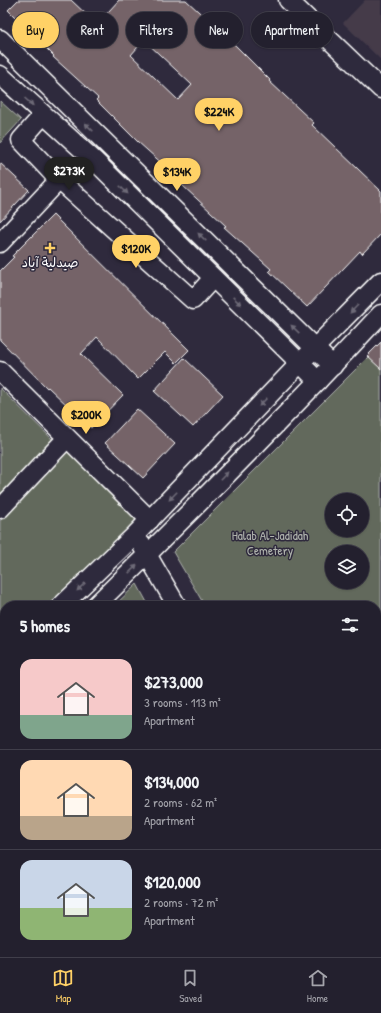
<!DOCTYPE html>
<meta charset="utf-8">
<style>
body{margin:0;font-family:"Patrick Hand","Playpen Sans Arabic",sans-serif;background:#2f2d3a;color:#f1f3f6;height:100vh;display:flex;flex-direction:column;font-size:15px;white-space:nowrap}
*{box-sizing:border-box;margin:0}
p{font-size:13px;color:#a3a3aa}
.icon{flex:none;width:22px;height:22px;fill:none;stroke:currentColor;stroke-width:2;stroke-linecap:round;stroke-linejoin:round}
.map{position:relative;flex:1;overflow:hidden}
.side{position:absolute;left:0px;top:601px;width:381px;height:356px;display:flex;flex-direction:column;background:#23202e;border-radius:16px 16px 0 0;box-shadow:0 1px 3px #0004,0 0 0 1px #403e4a}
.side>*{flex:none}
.guide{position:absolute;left:12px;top:12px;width:357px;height:36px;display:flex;gap:8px}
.buttons{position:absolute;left:325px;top:493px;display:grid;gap:8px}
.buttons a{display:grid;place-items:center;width:44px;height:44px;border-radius:50%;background:#23202e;box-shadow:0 1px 3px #0004,0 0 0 1px #403e4a;font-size:20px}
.price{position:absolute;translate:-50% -34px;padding:0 9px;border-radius:14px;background:#ffd166;color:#111;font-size:13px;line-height:26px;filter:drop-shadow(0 1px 2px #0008)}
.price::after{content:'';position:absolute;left:50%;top:24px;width:12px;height:9px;margin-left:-6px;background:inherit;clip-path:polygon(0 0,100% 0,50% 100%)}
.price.active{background:#222;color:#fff}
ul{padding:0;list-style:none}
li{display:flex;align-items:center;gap:12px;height:100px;padding:0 20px}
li+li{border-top:1px solid #403e4a}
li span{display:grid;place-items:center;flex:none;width:112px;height:80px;border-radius:12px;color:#555}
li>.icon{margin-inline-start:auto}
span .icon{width:48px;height:48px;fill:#fffc;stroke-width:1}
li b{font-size:17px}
h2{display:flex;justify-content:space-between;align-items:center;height:48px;padding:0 20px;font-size:17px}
.chip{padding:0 14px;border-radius:18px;background:#23202e;box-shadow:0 1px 3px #0004,0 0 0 1px #403e4a;font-size:14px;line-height:36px}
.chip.active{background:#ffd166;color:#111}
.tab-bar{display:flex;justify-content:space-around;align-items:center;height:56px;border-top:1px solid #403e4a;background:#23202e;font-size:11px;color:#a3a3aa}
.tab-bar a{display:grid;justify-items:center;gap:2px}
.tab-bar .active{color:#ffd166}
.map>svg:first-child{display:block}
</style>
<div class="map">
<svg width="381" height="957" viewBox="0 0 381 957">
<rect width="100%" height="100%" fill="#2f2a3d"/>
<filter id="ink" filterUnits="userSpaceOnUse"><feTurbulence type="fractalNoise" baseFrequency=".025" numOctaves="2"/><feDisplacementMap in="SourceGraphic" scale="8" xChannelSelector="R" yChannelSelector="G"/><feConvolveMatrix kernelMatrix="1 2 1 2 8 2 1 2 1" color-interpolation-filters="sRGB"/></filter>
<g filter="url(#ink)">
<polygon fill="#443b4a" points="365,0 381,0 381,60 343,23"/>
<g fill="#62695c" stroke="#b0b4ae" fill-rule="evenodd">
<polygon points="0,101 21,120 0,143"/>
<path d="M 375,350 L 381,360 L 381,862 L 376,865 L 376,606 L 205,606 L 173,552 ZM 332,500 L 362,500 L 362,530 L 332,530 ZM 332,552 L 362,552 L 362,582 L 332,582 Z"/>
<polygon points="0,388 54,441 0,499"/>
<polygon points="67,451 138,519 55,606 5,606 5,633 0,629 0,521"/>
<polygon points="137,584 149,606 114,606"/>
<polygon points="60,952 140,952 141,955 138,957 63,957"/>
</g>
<g fill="#756368" stroke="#fff" fill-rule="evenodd">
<path d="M 18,0 L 71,0 L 90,18 L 92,16 L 99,22 L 119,0 L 186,0 L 237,47 L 270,80 L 269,81 L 314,123 L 312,125 L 381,191 L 381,234 L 362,254 L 360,251 L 307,307 L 269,271 L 271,269 L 224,227 L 226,226 L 182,185 L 184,183 L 138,142 L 96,100 L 98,98 L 53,57 L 54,56 L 8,10 ZM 144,40 L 192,85 L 178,100 L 131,55 Z"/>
<polygon points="0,163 29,190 0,221"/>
<polygon points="53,215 189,350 176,363 165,352 138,379 97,337 81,354 123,395 91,428 48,387 47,388 0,340 0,271 14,257 12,256"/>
<polygon points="381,342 381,369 367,356"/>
<polygon points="184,358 223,395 193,427 154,391"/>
<polygon points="137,409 175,444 143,478 105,443"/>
</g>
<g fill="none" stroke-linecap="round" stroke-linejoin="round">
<g stroke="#fff" stroke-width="21">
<g id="minor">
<polyline points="288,0 381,89"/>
<polyline points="0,39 333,366"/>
<polyline points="0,75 95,161 318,381"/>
<polyline points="59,180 193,300 213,278"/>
<polyline points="0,243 59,180 21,140 43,115"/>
<polyline points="0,371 150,520"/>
<polyline points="0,509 67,438"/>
<polyline points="141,544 177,606"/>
<polyline points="61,606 135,535 300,363 381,281"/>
<path d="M 95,606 C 192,511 288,414 381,314"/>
<polyline points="0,644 5,649"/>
<polyline points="0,666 5,660"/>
<polyline points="0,703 5,697"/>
<polyline points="0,743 5,740"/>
<polyline points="376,894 381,891"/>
<polyline points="376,943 381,952"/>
<polyline points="0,951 5,949"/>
<polyline points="161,952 164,957"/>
</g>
</g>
<use href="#minor" stroke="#2f2a3d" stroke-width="18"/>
</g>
<defs><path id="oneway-solid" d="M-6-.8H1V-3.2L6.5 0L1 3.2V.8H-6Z"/></defs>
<g fill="#6d6a77">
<use href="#oneway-solid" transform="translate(29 102) rotate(42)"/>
<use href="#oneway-solid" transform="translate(89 127) rotate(-136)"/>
<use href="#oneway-solid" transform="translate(124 190) rotate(45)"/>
<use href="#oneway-solid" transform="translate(202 237) rotate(-136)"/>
<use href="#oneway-solid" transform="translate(237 301) rotate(44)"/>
<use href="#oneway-solid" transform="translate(354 309) rotate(134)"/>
<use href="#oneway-solid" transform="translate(295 329) rotate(-136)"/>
<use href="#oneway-solid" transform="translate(263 402) rotate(134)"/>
<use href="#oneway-solid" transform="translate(224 476) rotate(-46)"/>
<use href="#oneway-solid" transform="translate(173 496) rotate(134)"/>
<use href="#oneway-solid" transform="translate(133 569) rotate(-44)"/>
<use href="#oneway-solid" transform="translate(81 587) rotate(136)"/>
</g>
</g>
<path fill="#ffd166" stroke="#2f2a3d" stroke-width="1.5" d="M48 242h4v4h4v4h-4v4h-4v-4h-4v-4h4z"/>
<g text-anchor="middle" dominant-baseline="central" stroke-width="3" stroke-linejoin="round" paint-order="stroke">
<g font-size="13" fill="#fff" stroke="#2f2a3d">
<text x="50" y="262">صيدلية آياد</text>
</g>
<g font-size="13" fill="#b0b4ae" stroke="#2f2a3d">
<text x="270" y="535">Halab Al-Jadidah<tspan x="270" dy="15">Cemetery</tspan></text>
</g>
</g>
</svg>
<div class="buttons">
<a><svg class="icon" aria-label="locate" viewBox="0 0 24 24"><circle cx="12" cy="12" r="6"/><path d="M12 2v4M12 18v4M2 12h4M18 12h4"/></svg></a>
<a><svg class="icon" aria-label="layers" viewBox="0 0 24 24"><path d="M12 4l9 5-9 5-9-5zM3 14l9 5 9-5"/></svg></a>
</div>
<b class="price" style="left:219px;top:132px">$224K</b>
<b class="price active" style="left:69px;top:191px">$273K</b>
<b class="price" style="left:177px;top:192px">$134K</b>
<b class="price" style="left:136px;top:269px">$120K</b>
<b class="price" style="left:86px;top:435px">$200K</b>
<div class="guide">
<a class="chip active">Buy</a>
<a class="chip">Rent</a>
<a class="chip">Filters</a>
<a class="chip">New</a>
<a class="chip">Apartment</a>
</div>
<section class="side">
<h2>5 homes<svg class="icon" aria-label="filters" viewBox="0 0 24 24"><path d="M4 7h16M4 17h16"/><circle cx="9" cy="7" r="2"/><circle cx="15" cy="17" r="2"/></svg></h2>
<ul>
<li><span style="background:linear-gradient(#f6c9c9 70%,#7fa58c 0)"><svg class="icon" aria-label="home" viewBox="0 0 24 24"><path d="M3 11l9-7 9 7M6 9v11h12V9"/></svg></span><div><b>$273,000</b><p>3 rooms · 113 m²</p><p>Apartment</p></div></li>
<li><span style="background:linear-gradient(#ffd9b3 70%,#b9a48a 0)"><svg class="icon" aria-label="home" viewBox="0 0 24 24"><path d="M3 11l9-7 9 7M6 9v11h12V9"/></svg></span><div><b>$134,000</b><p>2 rooms · 62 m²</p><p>Apartment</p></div></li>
<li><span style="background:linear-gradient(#c9d6e8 60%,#8fb573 0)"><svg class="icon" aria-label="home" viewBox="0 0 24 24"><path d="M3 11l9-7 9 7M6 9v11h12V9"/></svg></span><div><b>$120,000</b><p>2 rooms · 72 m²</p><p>Apartment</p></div></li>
</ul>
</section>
</div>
<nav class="tab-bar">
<a class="active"><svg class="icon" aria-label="map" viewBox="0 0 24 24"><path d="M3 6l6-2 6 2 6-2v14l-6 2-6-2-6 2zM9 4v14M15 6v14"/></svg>Map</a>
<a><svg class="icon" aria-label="saved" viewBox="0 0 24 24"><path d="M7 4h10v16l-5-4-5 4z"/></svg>Saved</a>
<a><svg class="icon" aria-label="home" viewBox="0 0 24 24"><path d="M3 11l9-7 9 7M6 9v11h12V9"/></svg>Home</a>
</nav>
